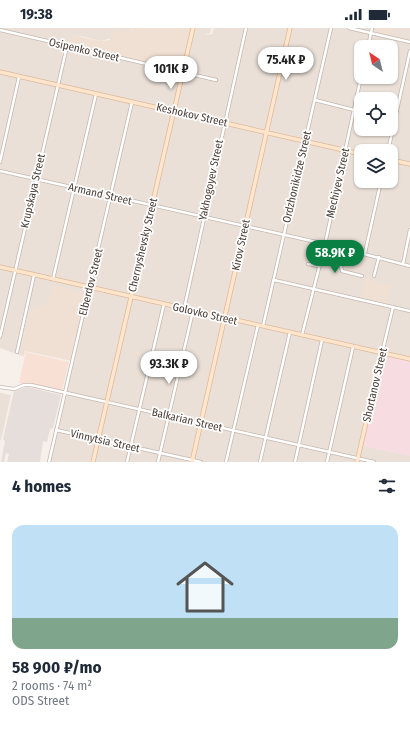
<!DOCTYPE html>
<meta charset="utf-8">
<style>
body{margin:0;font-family:"Fira Sans Condensed",sans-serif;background:#f2f2f3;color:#1f2937;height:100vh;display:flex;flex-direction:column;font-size:15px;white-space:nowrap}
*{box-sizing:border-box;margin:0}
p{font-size:13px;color:#747a83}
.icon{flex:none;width:22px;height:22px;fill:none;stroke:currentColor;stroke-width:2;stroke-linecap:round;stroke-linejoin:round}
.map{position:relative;height:434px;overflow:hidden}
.side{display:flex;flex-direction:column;background:#fff;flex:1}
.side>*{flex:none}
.needle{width:26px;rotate:325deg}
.tools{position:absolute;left:354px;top:12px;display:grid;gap:8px}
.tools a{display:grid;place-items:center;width:44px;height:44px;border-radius:8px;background:#fff;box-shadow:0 1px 3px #0004;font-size:20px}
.price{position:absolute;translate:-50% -34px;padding:0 9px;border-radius:14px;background:#fff;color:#222;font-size:13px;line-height:26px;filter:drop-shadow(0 1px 2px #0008)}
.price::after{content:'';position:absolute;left:50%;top:24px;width:12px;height:9px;margin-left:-6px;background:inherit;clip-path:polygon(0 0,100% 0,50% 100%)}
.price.active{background:#0b8043;color:#fff}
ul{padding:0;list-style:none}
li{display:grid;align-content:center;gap:8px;height:212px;padding:0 12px}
li span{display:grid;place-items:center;height:124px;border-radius:12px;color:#555}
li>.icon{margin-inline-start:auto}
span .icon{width:72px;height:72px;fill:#fffc;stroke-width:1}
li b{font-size:17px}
h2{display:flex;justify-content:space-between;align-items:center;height:48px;padding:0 12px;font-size:17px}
.status{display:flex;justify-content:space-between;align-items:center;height:28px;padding:0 20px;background:#fff;direction:ltr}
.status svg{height:11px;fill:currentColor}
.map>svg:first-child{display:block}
</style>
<div class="status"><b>19:38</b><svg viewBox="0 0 49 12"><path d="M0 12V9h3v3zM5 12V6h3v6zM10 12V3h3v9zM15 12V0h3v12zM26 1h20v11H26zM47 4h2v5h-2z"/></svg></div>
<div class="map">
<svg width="410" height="434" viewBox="0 0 410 434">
<rect width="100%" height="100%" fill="#f6efea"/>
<g fill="#eae0d8" fill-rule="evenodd">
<path d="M 0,0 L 132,0 L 131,5 L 100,13 L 77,7 L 133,33 L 193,0 L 211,0 L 210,5 L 204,7 L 212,6 L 214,0 L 410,0 L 410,331 L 361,417 L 410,428 L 410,434 L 49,434 L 86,265 L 49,274 L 36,283 L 30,282 L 19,327 L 0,320 ZM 361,19 L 391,19 L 391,49 L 361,49 ZM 361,71 L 391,71 L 391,101 L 361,101 ZM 361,123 L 391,123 L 391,153 L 361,153 Z"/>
<polygon points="0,365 11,367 1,412 0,412"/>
</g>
<polygon fill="#f8e0d5" points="26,324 69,334 62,362 19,355"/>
<polygon fill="#e6dedb" points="27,359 61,367 53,400 50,401 47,414 43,413 40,434 7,434 9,426 6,425 4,434 1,434 5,413 3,411 14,363"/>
<g fill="#f0e0d3">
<polygon points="132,0 193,0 183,43 67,18 71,7 100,13 110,12 111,1 131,5"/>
<polygon points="375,0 393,0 391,8 374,4"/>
<polygon points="365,251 391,257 387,275 361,269"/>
<polygon points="53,257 86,265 72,333 25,323 24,328 19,327 30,281 36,283 38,278 43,279 44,273 49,274"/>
</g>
<polygon fill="#f7dde1" points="382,325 410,331 410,428 360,417"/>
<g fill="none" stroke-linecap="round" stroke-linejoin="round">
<g stroke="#c5b7af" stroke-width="4">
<g id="street">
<polyline points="349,0 410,14"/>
<polyline points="0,2 216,52"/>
<polyline points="368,19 372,0"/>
<polyline points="315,72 354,82"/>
<polyline points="388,123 410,23"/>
<polyline points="0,134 19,49"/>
<polyline points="0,143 325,216 410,238"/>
<polyline points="344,220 340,234 342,243 362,248"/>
<polyline points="365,225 381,153"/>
<polyline points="308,236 319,238"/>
<polyline points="403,236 410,202"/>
<polyline points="374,248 379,229"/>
<polyline points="53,251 96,66"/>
<polyline points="274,252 410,283"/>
<polyline points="184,281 246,0"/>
<polyline points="263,298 331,0"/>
<polyline points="302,307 325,216 361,49"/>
<polyline points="0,309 67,18"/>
<polyline points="17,324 34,247"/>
<polyline points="382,325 393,279"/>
<polyline points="0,359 14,361 24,357 31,357 374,434"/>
<polyline points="56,402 201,434"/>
<polyline points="49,434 132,74"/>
<polyline points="127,434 164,276"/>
<polyline points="158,434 193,283"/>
<polyline points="226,434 258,297"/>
<polyline points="260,434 290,304"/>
<polyline points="295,434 322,312"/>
<polyline points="327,434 353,319"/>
</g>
</g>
<g stroke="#dcb99a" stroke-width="5">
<g id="secondary">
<polyline points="0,44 361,126"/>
<polyline points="391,132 410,136"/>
<polyline points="0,239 410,331"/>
<polyline points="93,434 193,0"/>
<polyline points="192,434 290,0"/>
<polyline points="357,434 382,325"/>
</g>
</g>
<use href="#street" stroke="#fff" stroke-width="2.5"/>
<use href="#secondary" stroke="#ffe5cb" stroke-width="3.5"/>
</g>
<g text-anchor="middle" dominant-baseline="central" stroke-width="3.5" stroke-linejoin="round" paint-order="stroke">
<g font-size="11" fill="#4b3e37" stroke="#fff">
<text transform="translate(84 22) rotate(13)">Osipenko Street</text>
<text transform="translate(192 87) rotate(13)">Keshokov Street</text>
<text transform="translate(297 149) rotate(-77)">Ordzhonikidze Street</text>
<text transform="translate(211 152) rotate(-78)">Yakhogoyev Street</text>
<text transform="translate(338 155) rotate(-77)">Mechiyev Street</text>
<text transform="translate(33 163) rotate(-77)">Krupskaya Street</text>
<text transform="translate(100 166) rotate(13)">Armand Street</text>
<text transform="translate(143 217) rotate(-77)">Chernyshevsky Street</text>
<text transform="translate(241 217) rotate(-78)">Kirov Street</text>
<text transform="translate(91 254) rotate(-76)">Elberdov Street</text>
<text transform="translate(205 286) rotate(13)">Golovko Street</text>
<text transform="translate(375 357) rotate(-77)">Shortanov Street</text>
<text transform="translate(187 392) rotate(13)">Balkarian Street</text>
<text transform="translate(105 413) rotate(13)">Vinnytsia Street</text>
</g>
</g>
</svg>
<div class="tools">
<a><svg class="needle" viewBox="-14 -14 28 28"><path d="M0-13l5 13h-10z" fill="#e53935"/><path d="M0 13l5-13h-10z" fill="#747a83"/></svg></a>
<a><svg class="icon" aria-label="locate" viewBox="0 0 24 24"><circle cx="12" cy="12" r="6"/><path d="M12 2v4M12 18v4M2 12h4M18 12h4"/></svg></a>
<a><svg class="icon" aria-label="layers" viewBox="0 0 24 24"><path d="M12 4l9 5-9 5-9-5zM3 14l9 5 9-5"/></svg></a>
</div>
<b class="price" style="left:286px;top:53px">75.4K ₽</b>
<b class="price" style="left:171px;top:62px">101K ₽</b>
<b class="price active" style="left:335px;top:246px">58.9K ₽</b>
<b class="price" style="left:169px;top:357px">93.3K ₽</b>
</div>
<section class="side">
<h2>4 homes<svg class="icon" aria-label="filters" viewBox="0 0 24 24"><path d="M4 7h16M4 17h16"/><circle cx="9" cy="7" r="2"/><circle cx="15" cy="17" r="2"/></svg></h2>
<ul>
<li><span style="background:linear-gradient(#bfe0f5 75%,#7fa58c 0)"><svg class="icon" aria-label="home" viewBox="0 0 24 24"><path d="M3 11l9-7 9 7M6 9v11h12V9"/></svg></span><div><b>58 900 ₽/mo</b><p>2 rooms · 74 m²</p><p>ODS Street</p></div></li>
</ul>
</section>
